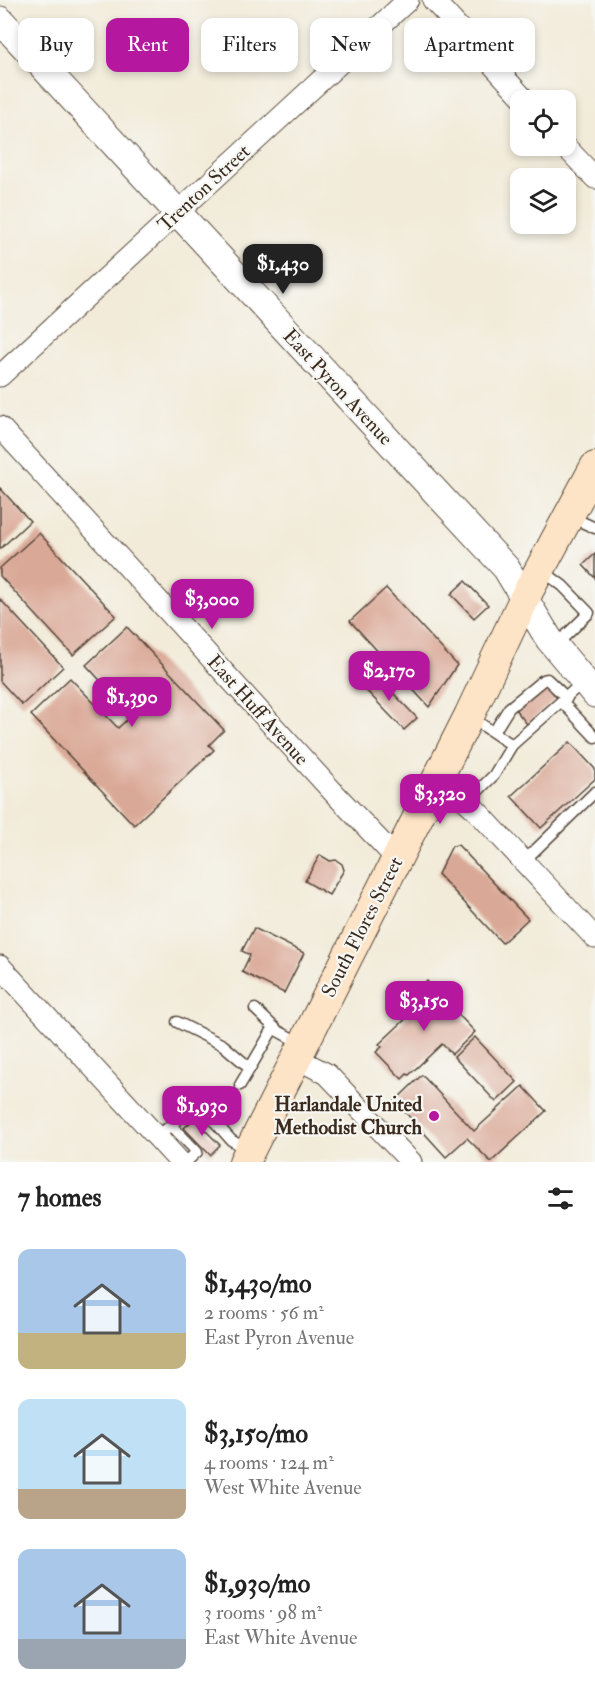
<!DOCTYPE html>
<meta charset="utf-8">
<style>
body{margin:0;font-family:"IM FELL Double Pica",serif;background:#f2f2f2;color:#222;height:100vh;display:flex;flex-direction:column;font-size:22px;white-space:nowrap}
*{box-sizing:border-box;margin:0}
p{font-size:20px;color:#767676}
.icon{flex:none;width:33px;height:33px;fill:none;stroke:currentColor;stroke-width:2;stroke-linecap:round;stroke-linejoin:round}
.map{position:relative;height:1162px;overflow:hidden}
.side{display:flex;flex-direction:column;background:#fff;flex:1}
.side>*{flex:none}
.hud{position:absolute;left:18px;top:18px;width:560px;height:54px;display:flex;gap:12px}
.tools{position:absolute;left:510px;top:90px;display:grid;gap:12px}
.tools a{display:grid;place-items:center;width:66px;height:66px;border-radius:12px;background:#fff;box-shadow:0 3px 9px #0003;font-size:30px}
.price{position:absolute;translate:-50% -51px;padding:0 14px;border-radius:12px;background:#b5179e;color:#fff;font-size:20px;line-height:39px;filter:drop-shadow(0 2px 3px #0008)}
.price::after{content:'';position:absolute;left:50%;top:36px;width:18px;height:14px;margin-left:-9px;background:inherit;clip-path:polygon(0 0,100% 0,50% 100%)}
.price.selected{background:#222;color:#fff}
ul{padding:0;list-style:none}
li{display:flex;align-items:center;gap:18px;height:150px;padding:0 18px}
li span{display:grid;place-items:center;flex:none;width:168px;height:120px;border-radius:12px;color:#555}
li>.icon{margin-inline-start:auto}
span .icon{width:72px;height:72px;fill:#fffc;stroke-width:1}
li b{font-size:26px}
h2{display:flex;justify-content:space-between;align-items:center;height:72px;padding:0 18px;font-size:26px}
.tag{padding:0 21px;border-radius:12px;background:#fff;box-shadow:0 3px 9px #0003;font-size:21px;line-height:54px}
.tag.selected{background:#b5179e;color:#fff}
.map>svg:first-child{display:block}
</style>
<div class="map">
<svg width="595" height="1162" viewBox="0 0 595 1162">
<rect width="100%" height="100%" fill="#f6f6f2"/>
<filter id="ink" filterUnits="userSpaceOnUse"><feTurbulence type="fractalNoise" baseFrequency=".0167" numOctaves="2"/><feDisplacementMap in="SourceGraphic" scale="12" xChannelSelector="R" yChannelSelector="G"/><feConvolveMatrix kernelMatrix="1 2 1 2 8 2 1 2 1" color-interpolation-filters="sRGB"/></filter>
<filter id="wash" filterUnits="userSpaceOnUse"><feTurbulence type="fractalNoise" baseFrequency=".008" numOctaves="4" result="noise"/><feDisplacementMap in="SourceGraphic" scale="24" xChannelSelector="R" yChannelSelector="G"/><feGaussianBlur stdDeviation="1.35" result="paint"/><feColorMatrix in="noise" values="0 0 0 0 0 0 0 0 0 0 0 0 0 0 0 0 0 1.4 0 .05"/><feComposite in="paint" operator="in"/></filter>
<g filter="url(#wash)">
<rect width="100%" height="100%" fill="#f2ebd9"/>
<g id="blocks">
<g fill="#daa896">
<polygon points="0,488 30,521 0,549"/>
<polygon points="39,533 116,616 73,655 0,576 0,568"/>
<polygon points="595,554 595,578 583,565"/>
<polygon points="465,581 488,605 474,618 451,594"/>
<polygon points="386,588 457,665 429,707 350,621"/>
<polygon points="0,599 63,667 22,705 0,681"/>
<polygon points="127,627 224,730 209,745 214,750 134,825 31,715 70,678 118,728 132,715 86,665"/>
<polygon points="374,673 417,718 404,730 361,685"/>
<polygon points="545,683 557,698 527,724 515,709"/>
<polygon points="570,742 595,769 595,779 541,828 511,796"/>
<polygon points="458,845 528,919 502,943 438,874 452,846"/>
<polygon points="320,855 330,861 336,860 342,864 344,870 329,895 305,881"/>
<polygon points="254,928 304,953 284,993 242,972 250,955 242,951"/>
<polygon points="427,981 475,1032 452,1054 442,1044 409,1075 407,1074 402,1079 376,1052 382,1047 379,1044 413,1012 404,1003"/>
<polygon points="475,1037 517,1082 496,1102 454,1057"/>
<polygon points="422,1075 474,1131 523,1086 546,1111 491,1162 467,1138 446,1157 395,1101"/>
<polygon points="194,1119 220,1145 210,1155 184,1128"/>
</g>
</g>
</g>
<g filter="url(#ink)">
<use href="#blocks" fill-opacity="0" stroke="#56473a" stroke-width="1.5"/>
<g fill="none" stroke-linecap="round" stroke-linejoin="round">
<g stroke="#56473a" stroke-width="13">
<g id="service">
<polyline points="571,517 595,528"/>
<polyline points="543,571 563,586 589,613 555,646"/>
<polyline points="562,702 595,737"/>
<polyline points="472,718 512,745"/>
<polyline points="494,732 509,708 543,680 547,679 567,698"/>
<polyline points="467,802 494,775 512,745 583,682"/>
<polyline points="524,861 595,792"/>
<polyline points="255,1009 278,1031 302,1044"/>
<polyline points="177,1022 223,1045 250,1068"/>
<polyline points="240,1085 274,1027"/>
<polyline points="171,1125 197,1152 186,1162"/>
<polyline points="157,1137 185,1113 198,1111 208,1114 231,1140 249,1151"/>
</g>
</g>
<g stroke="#56473a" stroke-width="23">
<g id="minor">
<polyline points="433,0 525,100"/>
<polyline points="565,146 595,178"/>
<polyline points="0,376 408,0"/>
<polyline points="0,427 335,794 397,859"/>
<polyline points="437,779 458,793 474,808 595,938"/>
<polyline points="0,966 180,1162"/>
<polyline points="296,1058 327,1074 411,1162"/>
</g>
</g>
<g stroke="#56473a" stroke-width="29">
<polyline id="tertiary" points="0,20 506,568 549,639 595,694"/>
</g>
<g stroke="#56473a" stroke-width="32">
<polyline id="secondary" points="244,1162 469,716 524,599 595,467"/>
</g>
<use href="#service" stroke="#fff" stroke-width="10"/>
<use href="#minor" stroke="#fff" stroke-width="21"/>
<use href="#tertiary" stroke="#fff" stroke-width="27"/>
<use href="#secondary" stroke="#fee4c6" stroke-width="30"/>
</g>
</g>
<circle fill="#b5179e" stroke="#f6f6f2" stroke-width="2" cx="434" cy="1116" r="6"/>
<g text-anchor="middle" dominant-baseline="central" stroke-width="4.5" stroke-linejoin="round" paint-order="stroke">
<g font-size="20" fill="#3b2a1e" stroke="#f6f6f2">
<text transform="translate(204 188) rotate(-43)">Trenton Street</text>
<text transform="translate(338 387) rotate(47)">East Pyron Avenue</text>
<text transform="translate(258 710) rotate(48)">East Huff Avenue</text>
<text transform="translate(362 927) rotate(-63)">South Flores Street</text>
</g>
<g font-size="20" font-weight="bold" fill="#3b2a1e" stroke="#f6f6f2" text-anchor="end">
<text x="422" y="1104">Harlandale United<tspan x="422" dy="23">Methodist Church</tspan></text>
</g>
</g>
</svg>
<div class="tools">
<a><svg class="icon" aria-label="locate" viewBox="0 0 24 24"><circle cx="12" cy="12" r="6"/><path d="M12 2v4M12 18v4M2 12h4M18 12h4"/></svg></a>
<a><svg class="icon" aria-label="layers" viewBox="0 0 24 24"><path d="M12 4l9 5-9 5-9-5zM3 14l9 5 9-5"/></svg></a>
</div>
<b class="price selected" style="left:283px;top:295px">$1,430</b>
<b class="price" style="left:212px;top:630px">$3,000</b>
<b class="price" style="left:389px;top:702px">$2,170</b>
<b class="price" style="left:132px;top:728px">$1,390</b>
<b class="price" style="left:440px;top:825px">$3,320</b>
<b class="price" style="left:424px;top:1032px">$3,150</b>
<b class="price" style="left:202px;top:1137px">$1,930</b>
<div class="hud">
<a class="tag">Buy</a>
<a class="tag selected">Rent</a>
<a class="tag">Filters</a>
<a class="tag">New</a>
<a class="tag">Apartment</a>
</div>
</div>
<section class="side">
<h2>7 homes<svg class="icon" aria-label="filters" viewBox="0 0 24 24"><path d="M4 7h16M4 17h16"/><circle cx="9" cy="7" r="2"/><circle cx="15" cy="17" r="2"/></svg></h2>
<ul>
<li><span style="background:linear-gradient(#a9c7e8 70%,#c2b280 0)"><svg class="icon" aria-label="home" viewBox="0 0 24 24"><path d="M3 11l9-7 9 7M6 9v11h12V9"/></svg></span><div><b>$1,430/mo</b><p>2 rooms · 56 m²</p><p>East Pyron Avenue</p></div></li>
<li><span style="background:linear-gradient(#bfe0f5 75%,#b9a48a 0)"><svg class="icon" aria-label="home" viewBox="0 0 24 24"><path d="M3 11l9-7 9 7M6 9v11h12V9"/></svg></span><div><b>$3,150/mo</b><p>4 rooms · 124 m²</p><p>West White Avenue</p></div></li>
<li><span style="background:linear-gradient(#a9c7e8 75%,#9aa5b1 0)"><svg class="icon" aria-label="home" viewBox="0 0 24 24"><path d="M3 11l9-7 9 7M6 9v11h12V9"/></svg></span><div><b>$1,930/mo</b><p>3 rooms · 98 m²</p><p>East White Avenue</p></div></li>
</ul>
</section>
